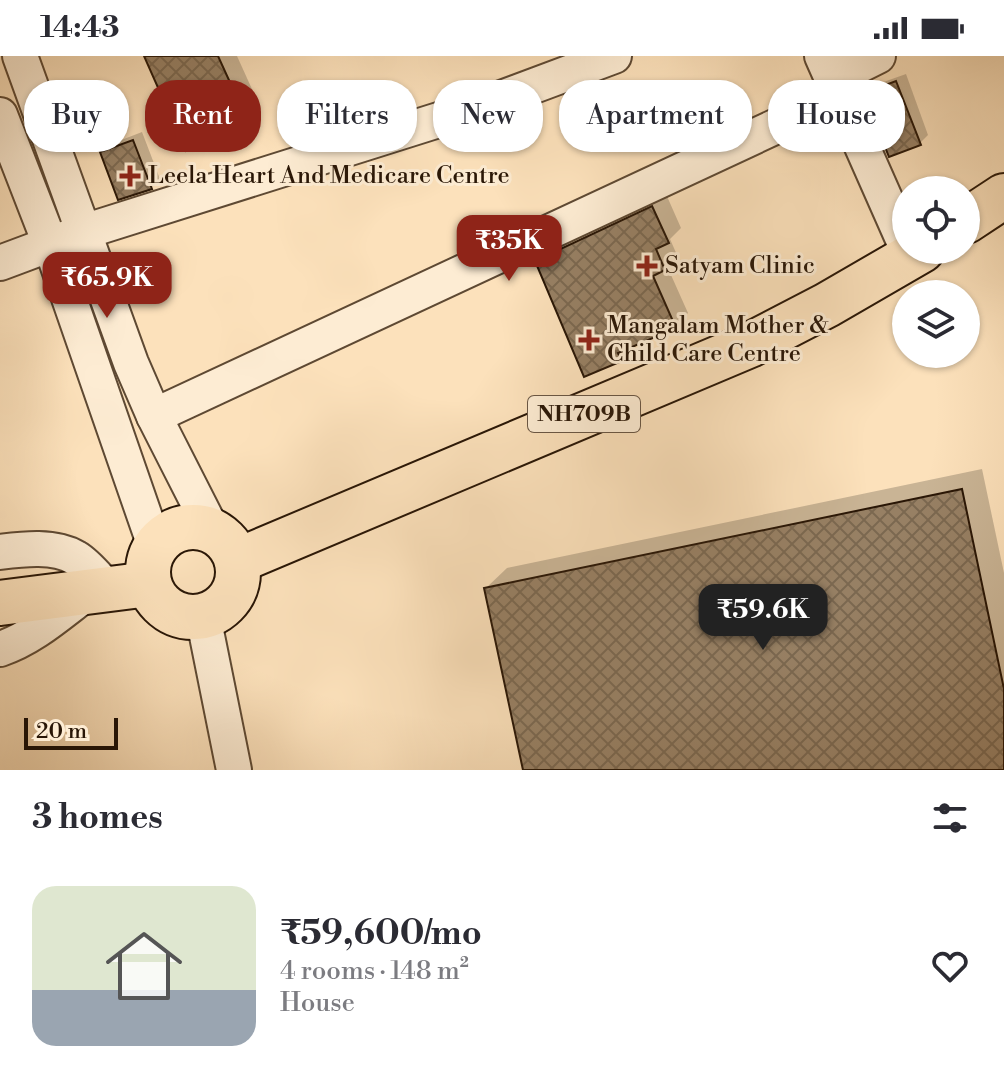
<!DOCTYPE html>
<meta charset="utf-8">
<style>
body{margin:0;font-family:"Libre Bodoni",serif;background:#f7f7f7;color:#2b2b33;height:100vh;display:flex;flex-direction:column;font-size:30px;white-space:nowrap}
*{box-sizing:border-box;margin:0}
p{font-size:26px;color:#7c7c81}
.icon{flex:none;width:44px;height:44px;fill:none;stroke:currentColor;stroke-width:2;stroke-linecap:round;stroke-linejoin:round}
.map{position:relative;height:714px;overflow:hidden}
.panel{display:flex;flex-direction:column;background:#fff;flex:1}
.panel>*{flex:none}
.top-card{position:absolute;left:24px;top:24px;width:956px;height:72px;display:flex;gap:16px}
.buttons{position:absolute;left:892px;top:120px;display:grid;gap:16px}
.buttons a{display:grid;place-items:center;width:88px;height:88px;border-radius:50%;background:#fff;box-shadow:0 2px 6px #0004;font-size:40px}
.scale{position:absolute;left:24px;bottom:20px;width:94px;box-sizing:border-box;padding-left:8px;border:4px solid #291606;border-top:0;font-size:22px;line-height:28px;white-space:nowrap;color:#291606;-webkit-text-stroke:6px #fdecd3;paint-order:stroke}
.price{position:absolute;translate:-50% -68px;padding:0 18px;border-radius:16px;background:#8f2418;color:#fff;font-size:26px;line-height:52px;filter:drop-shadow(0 2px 4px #0008)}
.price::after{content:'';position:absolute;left:50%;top:48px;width:24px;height:18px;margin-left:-12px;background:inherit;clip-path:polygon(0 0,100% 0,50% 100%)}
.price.on{background:#222;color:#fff}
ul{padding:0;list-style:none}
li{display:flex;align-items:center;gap:24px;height:200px;padding:0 32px}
li span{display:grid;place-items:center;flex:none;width:224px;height:160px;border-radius:24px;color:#555}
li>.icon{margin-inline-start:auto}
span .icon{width:96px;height:96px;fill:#fffc;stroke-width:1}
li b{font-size:34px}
h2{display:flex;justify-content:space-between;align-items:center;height:96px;padding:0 32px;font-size:34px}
.pill{padding:0 28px;border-radius:32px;background:#fff;box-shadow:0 2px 6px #0004;font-size:28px;line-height:72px}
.pill.on{background:#8f2418;color:#fff}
.status{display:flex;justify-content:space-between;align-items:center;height:56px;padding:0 40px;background:#fff;direction:ltr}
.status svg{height:22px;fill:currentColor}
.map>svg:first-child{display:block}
</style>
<div class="status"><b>14:43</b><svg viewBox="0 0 49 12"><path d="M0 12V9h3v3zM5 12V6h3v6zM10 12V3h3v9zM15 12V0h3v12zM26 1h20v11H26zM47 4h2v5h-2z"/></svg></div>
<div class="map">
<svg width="1004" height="714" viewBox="0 0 1004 714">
<defs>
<pattern id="building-cross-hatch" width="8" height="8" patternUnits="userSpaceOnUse" patternTransform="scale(2)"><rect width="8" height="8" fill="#978064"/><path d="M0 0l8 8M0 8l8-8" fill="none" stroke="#7b6850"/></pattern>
</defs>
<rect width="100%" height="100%" fill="#fce1bb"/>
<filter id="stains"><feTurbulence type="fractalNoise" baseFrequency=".0025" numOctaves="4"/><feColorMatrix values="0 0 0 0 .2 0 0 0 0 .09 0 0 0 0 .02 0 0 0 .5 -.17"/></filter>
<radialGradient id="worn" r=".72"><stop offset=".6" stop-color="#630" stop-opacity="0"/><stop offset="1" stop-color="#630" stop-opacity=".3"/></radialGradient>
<g fill="#0003">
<polygon points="147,0 237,0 261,53 248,66"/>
<polygon points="906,18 928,79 919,88 866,38 875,29"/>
<polygon points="353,27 364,55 355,64 298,53 307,44"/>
<polygon points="142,76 160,123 151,132 102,97 111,88"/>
<polygon points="666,138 681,172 670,183 677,199 667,210 688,257 674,270 633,288 634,291 621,304 537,205 551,192"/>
<polygon points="982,413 1004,517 1004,714 525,714 486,532 507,512"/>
</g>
<g fill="url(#building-cross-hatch)" stroke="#291606" stroke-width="2">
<polygon points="144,0 218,0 249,68 186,95"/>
<polygon points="896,25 921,89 889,101 864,37"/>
<polygon points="344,35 356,65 308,84 296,53"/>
<polygon points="133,84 152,133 118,144 100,96"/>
<polygon points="652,150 669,187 656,193 665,214 653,220 676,272 618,297 622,305 584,321 535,205"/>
<polygon points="962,433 1004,633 1004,714 523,714 484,532"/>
</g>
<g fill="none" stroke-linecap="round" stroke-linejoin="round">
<g stroke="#5e4933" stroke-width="38">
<g id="minor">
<polyline points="20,0 131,307 154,360 212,474"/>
<polyline points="822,0 906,190"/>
<polyline points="832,23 878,0"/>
<polyline points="0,59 51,190 155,490"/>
<polyline points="0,207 83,176 464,56 614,0"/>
<polyline points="154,360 839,41"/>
<path d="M 0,496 C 23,493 55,489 76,502 C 88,509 99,524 109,534"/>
<polyline points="203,560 234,714"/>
<path d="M 0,593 C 33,582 60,557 87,537"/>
</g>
</g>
<g stroke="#291606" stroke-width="48">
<g id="highway">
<polyline points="966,165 1004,140"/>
<circle cx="193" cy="516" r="45"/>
<polyline points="237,505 750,289 827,249 922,194"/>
<polyline points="0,547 149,528"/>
</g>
</g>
<use href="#minor" stroke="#fdecd3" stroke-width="34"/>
<use href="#highway" stroke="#fce1bb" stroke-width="44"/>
</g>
<g fill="#8f2418" stroke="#fdecd3" stroke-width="3">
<path d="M126 108h8v8h8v8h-8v8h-8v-8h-8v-8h8z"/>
<path d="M643 198h8v8h8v8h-8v8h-8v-8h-8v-8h8z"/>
<path d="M585 272h8v8h8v8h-8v8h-8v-8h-8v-8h8z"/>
</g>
<g text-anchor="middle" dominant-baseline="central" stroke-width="6" stroke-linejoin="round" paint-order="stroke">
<rect fill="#fdecd3" stroke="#695644" stroke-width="2" x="528" y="340" width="112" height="36" rx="6"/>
<g font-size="22" font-weight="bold" fill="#291606">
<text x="584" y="358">NH709B</text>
</g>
<g font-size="24" fill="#291606" stroke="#fdecd3" text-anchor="start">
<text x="148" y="120">Leela Heart And Medicare Centre</text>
<text x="665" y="210">Satyam Clinic</text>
<text x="607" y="270">Mangalam Mother &amp;<tspan x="607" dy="28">Child Care Centre</tspan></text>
</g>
</g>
<rect width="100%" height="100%" filter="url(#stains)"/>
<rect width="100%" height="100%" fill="url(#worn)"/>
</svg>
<div class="buttons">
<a><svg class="icon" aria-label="locate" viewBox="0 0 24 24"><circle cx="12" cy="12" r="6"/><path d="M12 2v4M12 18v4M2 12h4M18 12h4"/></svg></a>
<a><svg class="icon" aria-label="layers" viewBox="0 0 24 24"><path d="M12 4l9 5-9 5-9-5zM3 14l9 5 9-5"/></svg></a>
</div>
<div class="scale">20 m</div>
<b class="price" style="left:509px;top:227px">₹35K</b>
<b class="price" style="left:107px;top:264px">₹65.9K</b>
<b class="price on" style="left:763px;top:596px">₹59.6K</b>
<div class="top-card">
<a class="pill">Buy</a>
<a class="pill on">Rent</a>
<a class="pill">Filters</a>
<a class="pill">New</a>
<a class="pill">Apartment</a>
<a class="pill">House</a>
</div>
</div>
<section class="panel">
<h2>3 homes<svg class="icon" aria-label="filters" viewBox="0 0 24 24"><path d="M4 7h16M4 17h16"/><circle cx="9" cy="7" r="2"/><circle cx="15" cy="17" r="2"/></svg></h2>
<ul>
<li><span style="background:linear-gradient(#dfe7d0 65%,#9aa5b1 0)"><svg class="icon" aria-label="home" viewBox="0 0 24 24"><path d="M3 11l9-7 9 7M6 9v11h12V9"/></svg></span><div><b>₹59,600/mo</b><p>4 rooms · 148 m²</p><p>House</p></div><svg class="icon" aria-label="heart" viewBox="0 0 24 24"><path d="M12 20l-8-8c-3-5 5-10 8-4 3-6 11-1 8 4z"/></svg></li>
</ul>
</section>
